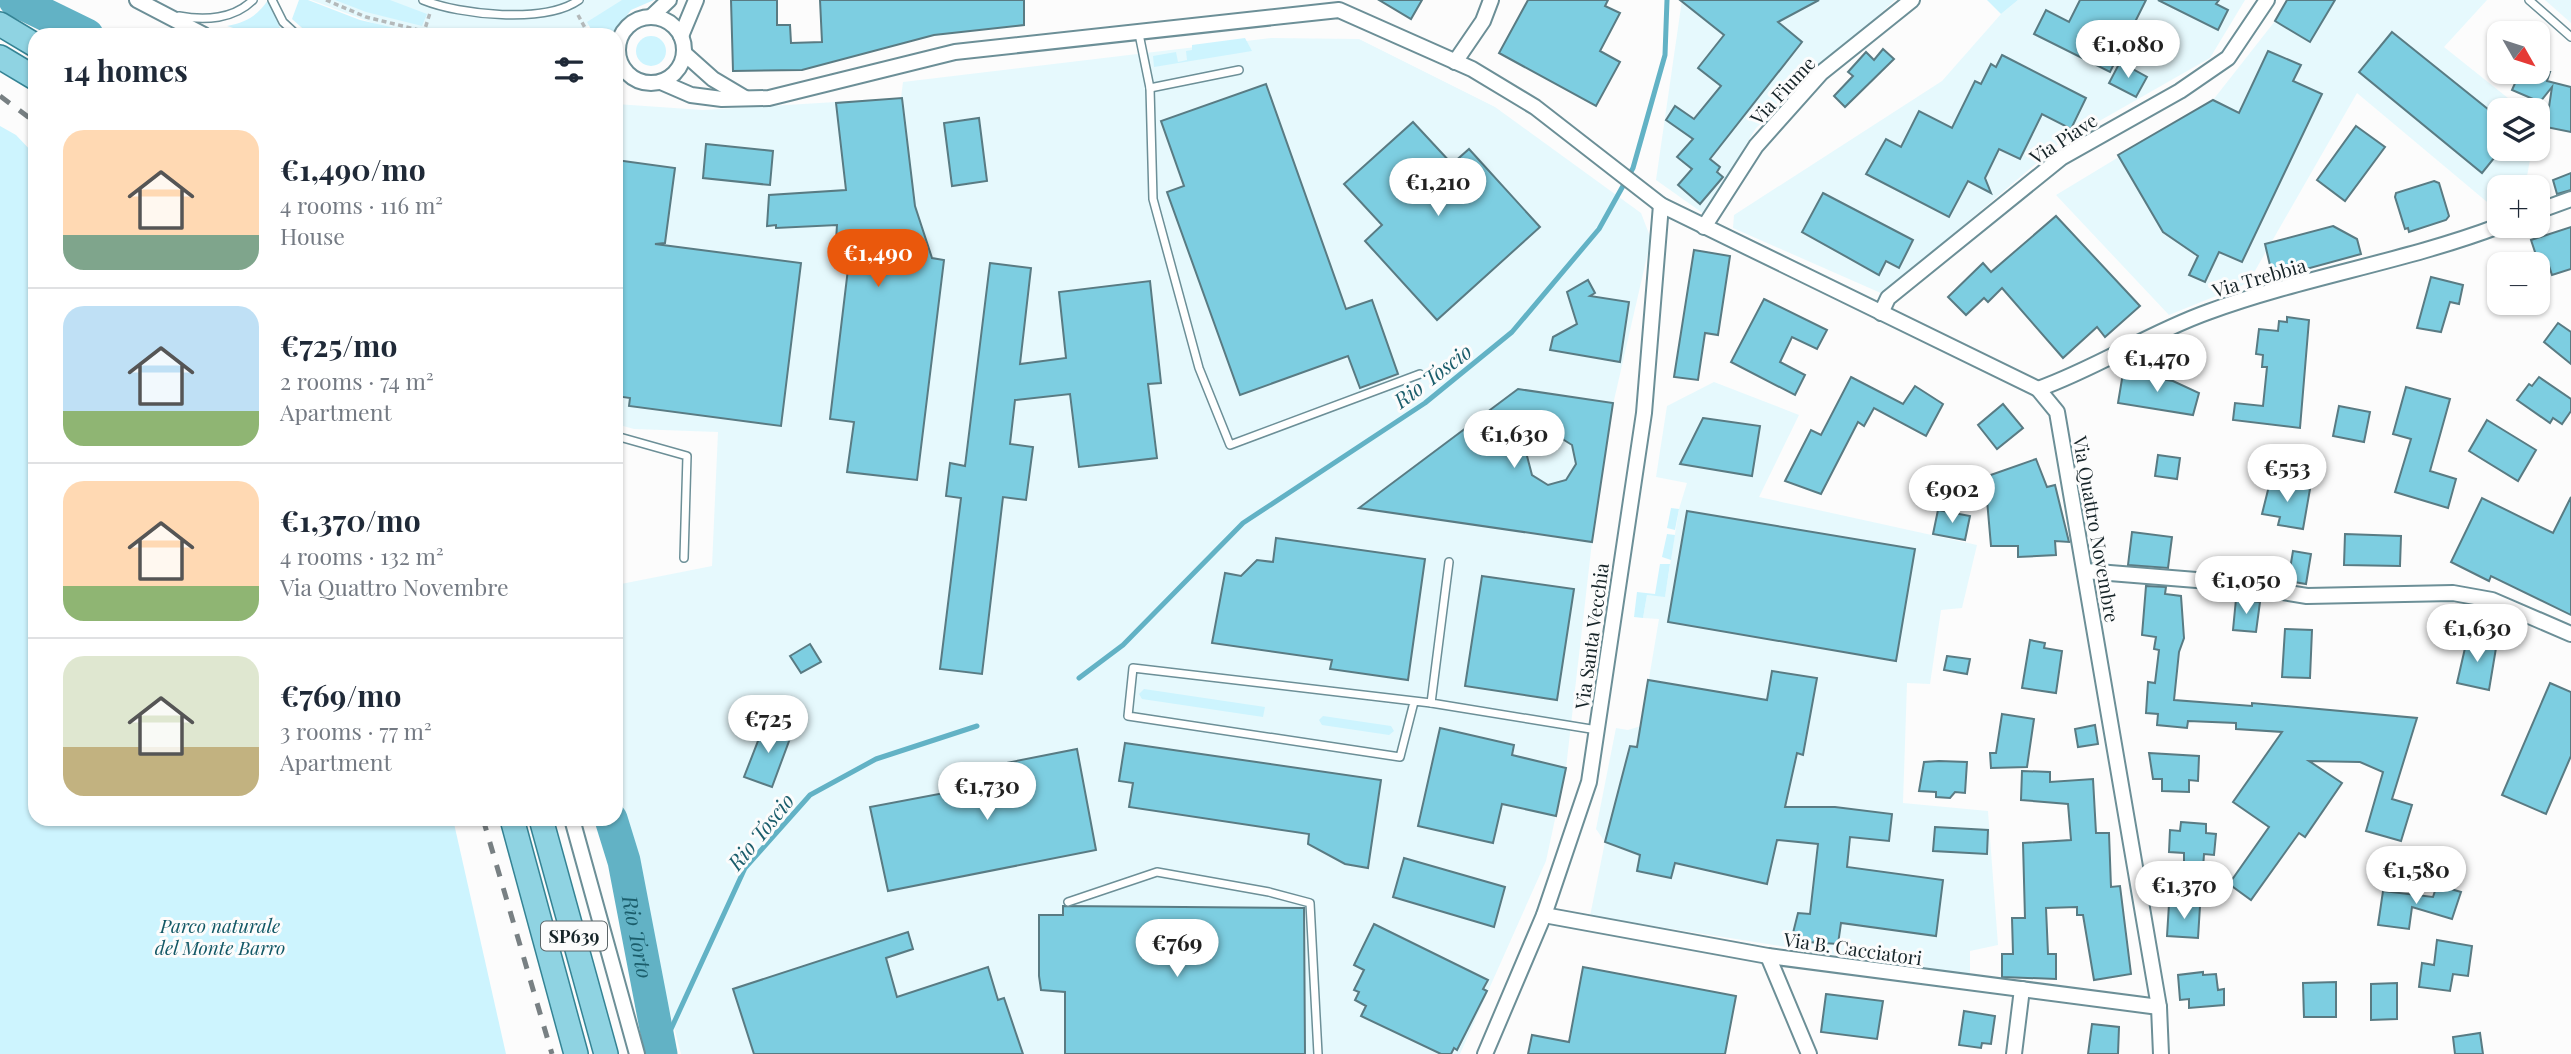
<!DOCTYPE html>
<meta charset="utf-8">
<style>
body{margin:0;font-family:"Playfair Display",serif;background:#f6f6f7;color:#1f2937;height:100vh;display:flex;flex-direction:column;font-size:26px;white-space:nowrap}
*{box-sizing:border-box;margin:0}
p{font-size:23px;color:#747a83}
.icon{flex:none;width:38px;height:38px;fill:none;stroke:currentColor;stroke-width:2;stroke-linecap:round;stroke-linejoin:round}
.map{position:relative;flex:1;overflow:hidden}
.sheet{position:absolute;left:28px;top:28px;width:595px;height:798px;display:flex;flex-direction:column;background:#fff;border-radius:21px;box-shadow:0 2px 5px #0004}
.sheet>*{flex:none}
.needle{width:46px;rotate:129deg}
.buttons{position:absolute;left:2487px;top:21px;display:grid;gap:14px}
.buttons a{display:grid;place-items:center;width:63px;height:63px;border-radius:14px;background:#fff;box-shadow:0 2px 5px #0004;font-size:35px}
.price{position:absolute;translate:-50% -60px;padding:0 16px;border-radius:24px;background:#fff;color:#222;font-size:23px;line-height:46px;filter:drop-shadow(0 2px 4px #0008)}
.price::after{content:'';position:absolute;left:50%;top:42px;width:21px;height:16px;margin-left:-10px;background:inherit;clip-path:polygon(0 0,100% 0,50% 100%)}
.price.current{background:#ea580c;color:#fff}
ul{padding:0;list-style:none}
li{display:flex;align-items:center;gap:21px;height:175px;padding:0 35px}
li+li{border-top:2px solid #e0e1e3}
li span{display:grid;place-items:center;flex:none;width:196px;height:140px;border-radius:21px;color:#555}
li>.icon{margin-inline-start:auto}
span .icon{width:84px;height:84px;fill:#fffc;stroke-width:1}
li b{font-size:30px}
h2{display:flex;justify-content:space-between;align-items:center;height:84px;padding:0 35px;font-size:30px}
.map>svg:first-child{display:block}
</style>
<div class="map">
<svg width="2571" height="1054" viewBox="0 0 2571 1054">
<rect width="100%" height="100%" fill="#fcfcfc"/>
<g fill="#e6f9fd">
<polygon points="311,0 631,0 573,35 405,35"/>
<polygon points="1682,0 1895,0 1756,128 1704,214 1656,180"/>
<polygon points="2018,0 2245,0 2210,58 2059,144 1883,294 1733,228 1734,215 1942,81 2001,14"/>
<polygon points="2287,0 2487,0 2444,47 2523,110 2499,110 2499,149 2532,149 2525,187 2499,187 2499,212 2357,93 2248,283 2169,315 2056,195 2213,100 2275,21"/>
<polygon points="2545,0 2571,0 2571,23"/>
<polygon points="1271,38 1359,39 1495,107 1641,213 1651,239 1612,409 1592,542 1566,768 1546,861 1460,1054 681,1054 616,808 616,585 712,566 718,432 634,429 616,424 616,104 703,110 901,98 903,82"/>
<polygon points="1714,382 1799,415 1759,497 1977,545 1962,608 1941,610 1930,684 1907,683 1903,803 1988,811 1998,945 1970,951 1970,976 1590,916 1605,842 1596,829 1616,728 1628,730 1641,726 1659,619 1643,618 1647,595 1665,596 1679,509 1687,483 1656,477 1667,406"/>
</g>
<g fill="#cdf4fe">
<path d="M 268,0 L 281,30 L 287,35 L 256,35 L 227,26 C 247,22 257,16 268,0 Z"/>
<polygon points="299,0 308,0 360,20 421,34 310,35 292,19"/>
<polygon points="335,0 390,0 427,14 422,26 366,12"/>
<polygon points="622,0 654,0 631,10 612,35 594,35 587,22"/>
<polygon points="1987,0 2018,0 2001,14"/>
<circle cx="651" cy="51" r="15"/>
<polygon points="1245,38 1252,51 1154,67 1153,56 1176,52 1178,62 1187,60 1186,51 1192,50 1192,45"/>
<polygon points="0,126 16,135 35,155 35,819 453,819 506,1054 0,1054"/>
<polygon points="1671,508 1679,509 1675,530 1667,528"/>
<polygon points="1667,534 1675,535 1671,560 1662,557"/>
<polygon points="1660,564 1670,564 1665,597 1647,595 1643,618 1634,617 1637,592 1655,594"/>
<polygon points="1144,689 1265,707 1263,717 1142,699 1139,694"/>
<polygon points="1323,716 1391,726 1394,731 1389,735 1322,725 1319,720"/>
</g>
<g fill="none" stroke-linecap="round" stroke-linejoin="round">
<g stroke="#62b2c5" stroke-width="5">
<polyline points="1079,678 1123,645 1243,523 1425,403 1512,332 1599,229 1633,168 1665,55 1667,0"/>
<polyline points="660,1053 745,868 810,795 876,759 977,726"/>
</g>
<g stroke="#62b2c5" stroke-width="33">
<polyline points="15,0 87,35"/>
<path id="s1" d="M 611,819 L 624,861 L 661,1054"/>
</g>
</g>
<g fill="#7dcee1" stroke="#597b83" stroke-width="2" fill-rule="evenodd">
<polygon points="731,0 777,0 777,25 790,25 791,43 822,42 820,0 1024,0 1024,25 934,35 802,70 733,71"/>
<polygon points="1379,0 1422,0 1411,19"/>
<polygon points="1528,0 1608,0 1605,6 1620,13 1600,51 1620,62 1596,106 1499,53"/>
<polygon points="1680,0 1819,0 1778,22 1802,42 1710,159 1720,167 1717,172 1723,177 1700,204 1678,185 1692,169 1677,157 1693,139 1666,120 1675,106 1694,119 1721,86 1698,68 1724,35"/>
<polygon points="2080,0 2146,0 2110,72 2034,34 2046,10 2069,22"/>
<polygon points="2158,0 2219,0 2216,4 2228,10 2218,30"/>
<polygon points="2287,0 2335,0 2310,42 2275,21"/>
<polygon points="2392,32 2499,118 2499,152 2482,173 2359,72"/>
<polygon points="1883,49 1894,59 1845,107 1834,96 1853,76 1848,72 1866,52 1874,60"/>
<polygon points="2268,51 2301,65 2293,81 2322,94 2242,262 2219,252 2205,282 2189,275 2198,256 2163,232 2118,155 2213,100 2239,113"/>
<polygon points="2002,55 2086,98 2071,129 2042,114 2020,159 1999,149 1985,178 1991,193 1968,181 1949,217 1866,174 1886,139 1901,147 1919,111 1952,128 1975,81 1981,84 1991,64 1996,67"/>
<polygon points="2120,62 2147,77 2136,97 2109,83"/>
<polygon points="2520,72 2550,72 2547,81 2571,87 2571,132 2546,127 2552,87 2540,102 2512,90"/>
<polygon points="1266,84 1346,309 1372,300 1398,374 1360,388 1348,356 1240,395 1167,192 1184,186 1161,121"/>
<polygon points="902,98 915,206 932,258 944,260 917,480 847,472 854,422 830,419 851,244 836,241 837,225 776,228 776,225 767,226 769,195 846,190 836,103"/>
<polygon points="979,118 987,181 952,186 944,123"/>
<polygon points="1413,122 1452,164 1469,149 1540,227 1437,320 1365,241 1382,225 1344,184"/>
<polygon points="2356,126 2385,147 2345,201 2317,180"/>
<polygon points="706,144 773,151 770,185 703,178"/>
<polygon points="616,160 675,168 665,243 655,244 801,263 781,426 629,406 630,398 616,396"/>
<polygon points="2571,173 2571,190 2557,194 2553,180"/>
<polygon points="2434,181 2439,183 2449,216 2446,220 2409,232 2408,228 2405,229 2395,197 2396,193"/>
<polygon points="1823,193 1913,240 1899,268 1886,261 1879,275 1802,232"/>
<polygon points="2056,216 2140,306 2105,337 2097,327 2063,358 2002,288 1988,302 1984,298 1966,315 1948,297 1983,263 1991,272"/>
<polygon points="2333,226 2357,239 2361,254 2273,278 2265,244"/>
<polygon points="2571,227 2571,269 2552,275 2548,263 2540,267 2531,240"/>
<polygon points="1694,250 1730,256 1718,335 1705,333 1698,380 1674,377"/>
<polygon points="990,263 1031,268 1020,364 1066,358 1059,292 1150,281 1161,383 1148,384 1157,458 1079,467 1070,394 1015,400 1010,444 1033,447 1026,500 1003,497 982,674 940,669 961,498 946,496 950,463 965,466"/>
<polygon points="2431,277 2463,285 2459,304 2450,302 2441,332 2417,328"/>
<polygon points="1588,280 1595,293 1590,296 1629,302 1620,362 1550,350 1553,337 1577,324 1567,292"/>
<polygon points="1764,299 1827,330 1817,349 1792,337 1780,362 1805,375 1795,395 1731,362"/>
<polygon points="2287,317 2309,320 2300,428 2233,420 2235,403 2263,406 2267,367 2262,367 2263,355 2256,354 2259,329 2278,331 2279,321 2287,322"/>
<polygon points="2558,323 2571,332 2571,364 2544,342"/>
<polygon points="2123,373 2173,381 2199,393 2193,415 2118,403"/>
<polygon points="1851,377 1903,404 1915,386 1943,404 1926,436 1874,408 1864,426 1858,422 1821,494 1785,481 1811,430 1821,435"/>
<polygon points="2539,377 2571,399 2571,411 2562,424 2553,418 2550,423 2517,400 2529,384 2532,386"/>
<polygon points="2406,387 2450,399 2430,471 2456,479 2448,508 2395,492 2411,439 2393,434"/>
<path d="M 1518,389 L 1613,403 L 1592,542 L 1359,508 ZM 1556,435 L 1572,445 L 1576,464 L 1566,480 L 1548,485 L 1532,475 L 1527,456 L 1537,440 Z"/>
<polygon points="2003,404 2023,428 1997,449 1978,425"/>
<polygon points="2339,406 2370,412 2364,442 2333,436"/>
<polygon points="1703,418 1760,426 1752,476 1680,464"/>
<polygon points="2487,420 2536,450 2518,481 2469,451"/>
<polygon points="2158,455 2180,458 2177,479 2155,476"/>
<polygon points="2036,459 2047,487 2055,485 2069,542 2055,541 2056,555 2018,557 2018,546 1991,546 1985,477"/>
<polygon points="2270,482 2310,489 2303,529 2278,525 2280,517 2262,514"/>
<polygon points="2571,497 2571,615 2491,576 2489,581 2451,562 2482,498 2553,533"/>
<polygon points="1938,510 1970,516 1965,540 1933,534"/>
<polygon points="1687,511 1915,549 1896,661 1668,622"/>
<polygon points="2132,532 2172,537 2168,568 2128,565"/>
<polygon points="2345,534 2401,536 2400,566 2344,565"/>
<polygon points="1276,538 1425,559 1408,680 1330,669 1332,660 1212,643 1225,573 1241,576 1257,560 1273,562"/>
<polygon points="2293,551 2311,554 2306,584 2288,581"/>
<polygon points="1482,576 1574,589 1557,700 1465,686"/>
<polygon points="2146,586 2166,587 2165,594 2181,596 2184,638 2179,652 2174,700 2252,706 2252,703 2417,718 2392,799 2412,805 2401,841 2366,831 2383,772 2360,762 2309,761 2342,783 2305,837 2299,833 2251,900 2229,884 2269,827 2233,802 2282,732 2236,729 2236,723 2188,721 2187,728 2157,725 2158,714 2146,713 2148,682 2155,683 2159,650 2154,649 2156,637 2142,635"/>
<polygon points="2236,599 2260,602 2256,632 2233,630"/>
<polygon points="2285,629 2312,630 2310,678 2282,677"/>
<polygon points="2468,635 2487,639 2485,646 2496,648 2489,690 2457,683"/>
<polygon points="2030,640 2045,643 2044,648 2062,651 2056,693 2022,688"/>
<polygon points="810,644 821,662 801,673 790,656"/>
<polygon points="1947,656 1970,659 1967,674 1944,670"/>
<polygon points="1772,671 1817,678 1803,755 1797,753 1785,807 1835,807 1892,814 1889,841 1850,837 1847,867 1943,880 1936,936 1841,923 1838,944 1791,941 1798,913 1810,914 1818,844 1777,840 1767,884 1675,863 1671,878 1637,871 1640,855 1605,842 1630,746 1637,747 1648,680 1767,700"/>
<polygon points="2550,683 2571,692 2571,756 2546,814 2502,795"/>
<polygon points="2002,714 2034,719 2027,767 1991,768 1990,753 1996,753"/>
<polygon points="765,723 792,733 772,787 744,777"/>
<polygon points="2095,725 2098,744 2078,747 2075,729"/>
<polygon points="1440,728 1514,745 1512,755 1566,768 1556,816 1502,804 1493,843 1418,826"/>
<polygon points="1125,743 1381,780 1368,868 1345,864 1308,844 1309,834 1129,807 1133,783 1119,781"/>
<polygon points="1077,749 1096,850 888,891 870,807 955,791 951,774"/>
<polygon points="2149,753 2199,756 2198,781 2189,780 2189,792 2162,791 2162,779 2153,779"/>
<polygon points="1939,761 1967,762 1965,793 1955,792 1950,798 1936,797 1936,792 1919,791 1924,762"/>
<polygon points="2022,771 2050,772 2050,782 2093,779 2096,833 2109,833 2111,887 2120,886 2131,974 2094,980 2083,915 2077,915 2077,907 2046,908 2048,954 2056,954 2056,979 2002,977 2002,954 2013,954 2012,918 2025,918 2023,843 2071,840 2068,804 2021,800"/>
<polygon points="2181,822 2206,824 2206,833 2216,834 2214,855 2204,854 2203,869 2184,867 2184,853 2169,852 2170,830 2180,831"/>
<polygon points="1935,827 1988,830 1987,854 1933,851"/>
<polygon points="1404,858 1505,887 1494,927 1393,897"/>
<polygon points="2437,885 2461,892 2452,919 2412,907 2409,929 2378,925 2383,891 2433,897"/>
<polygon points="2169,904 2200,906 2198,938 2167,936"/>
<polygon points="1063,906 1304,908 1305,1054 1065,1054 1065,992 1041,990 1039,976 1039,915 1063,915"/>
<polygon points="1374,924 1488,980 1483,989 1487,991 1457,1050 1454,1048 1451,1054 1441,1054 1361,1016 1366,1006 1355,1000 1359,992 1354,990 1364,970 1354,965"/>
<polygon points="908,932 913,949 886,958 897,997 988,967 998,1000 1004,998 1023,1054 754,1054 733,989"/>
<polygon points="2437,940 2472,946 2468,976 2453,974 2450,991 2419,987 2422,963 2434,965"/>
<polygon points="1583,967 1736,996 1725,1054 1528,1054 1532,1035 1569,1042"/>
<polygon points="2203,972 2203,975 2216,974 2218,990 2224,989 2224,1005 2189,1008 2189,999 2180,1000 2178,975"/>
<polygon points="2336,982 2336,1017 2304,1017 2303,983"/>
<polygon points="2397,983 2397,1019 2371,1020 2371,984"/>
<polygon points="1826,994 1883,1001 1877,1039 1821,1032"/>
<polygon points="1964,1011 1995,1016 1991,1044 1982,1043 1981,1048 1959,1045"/>
<polygon points="2092,1024 2119,1027 2118,1054 2088,1054"/>
<polygon points="2480,1033 2483,1054 2455,1054 2453,1037"/>
</g>
<g fill="none" stroke-linecap="round" stroke-linejoin="round">
<g stroke="#6c8f97" stroke-width="10">
<g id="service">
<polyline points="272,0 283,22 297,35"/>
<path d="M 423,0 C 460,15 545,24 579,0"/>
<polyline points="2529,0 2571,37"/>
<path d="M 179,16 C 205,21 234,19 253,0"/>
<polyline points="1139,34 1150,88 1153,199 1199,368 1230,445 1420,374"/>
<polyline points="1150,88 1239,70"/>
<polyline points="616,436 687,456 684,558"/>
<polyline points="1449,562 1431,703 1597,730"/>
<polyline points="1414,702 1400,757 1128,716 1133,668 1431,703"/>
<polyline points="1068,902 1157,872 1269,892 1310,903 1318,1054"/>
</g>
</g>
<g stroke="#6c8f97" stroke-width="18">
<g id="minor">
<polyline points="137,0 204,35"/>
<circle cx="651" cy="50" r="33"/>
<polyline points="651,17 669,0"/>
<polyline points="681,36 696,0"/>
<polyline points="685,54 713,79 745,98"/>
<polyline points="1455,62 1483,21 1491,0"/>
<polyline points="661,82 691,95 722,99 769,98 955,52 1339,10 1472,69 1535,107 1661,205 2038,389 2057,412 2159,1007 2161,1054"/>
<polyline points="2538,211 2571,199"/>
<polyline points="1704,227 1756,146 1821,73 1912,0"/>
<polyline points="1881,313 1888,298 2061,158 2180,91 2228,58 2267,0"/>
<path d="M 2038,389 C 2097,368 2149,333 2208,312 C 2303,277 2404,262 2499,226"/>
<polyline points="2085,571 2221,582 2307,596 2453,593 2492,600 2571,634"/>
<polyline points="572,819 637,1054"/>
<polyline points="1544,915 1768,956 2159,1007"/>
<polyline points="1768,956 1809,1054"/>
<polyline points="1485,1054 1544,915 1589,782 1644,413 1661,205"/>
<polyline points="2014,1054 2022,989"/>
</g>
</g>
<g stroke="#358394" stroke-width="26">
<g id="primary">
<polyline points="0,24 35,45"/>
<polyline points="0,57 35,78"/>
<polyline points="512,819 576,1054"/>
<polyline points="541,819 606,1054"/>
</g>
</g>
<g stroke="#b4b9ba" stroke-width="3.5" stroke-dasharray="5 3.5" stroke-linecap="butt">
<polyline points="326,0 366,17 423,31"/>
<polyline points="578,15 589,35"/>
<polyline points="423,35 430,13"/>
</g>
<use href="#service" stroke="#fff" stroke-width="7"/>
<use href="#minor" stroke="#fff" stroke-width="14"/>
<use href="#primary" stroke="#8fd3e2" stroke-width="23"/>
<g stroke="#788083" stroke-width="5" stroke-dasharray="12 12" stroke-linecap="butt">
<polyline points="0,96 35,122"/>
<polyline points="483,819 552,1054"/>
</g>
</g>
<g text-anchor="middle" dominant-baseline="central" stroke-width="6" stroke-linejoin="round" paint-order="stroke">
<rect fill="#fcfcfc" stroke="#5b6568" stroke-width="2" x="541" y="921.5" width="66" height="29" rx="5"/>
<g font-size="18" font-weight="bold" fill="#162428">
<text x="574" y="936">SP639</text>
</g>
<g font-size="19" fill="#162428" stroke="#fcfcfc">
<text transform="translate(1782 90) rotate(-47)">Via Fiume</text>
<text transform="translate(2063 138) rotate(-33)">Via Piave</text>
<text transform="translate(2259 277) rotate(-16)">Via Trebbia</text>
<text transform="translate(2097 529) rotate(80)">Via Quattro Novembre</text>
<text transform="translate(1591 636) rotate(-82)">Via Santa Vecchia</text>
<text transform="translate(1853 948) rotate(8)">Via B. Cacciatori</text>
</g>
<g font-size="19" font-style="italic" fill="#135866" stroke="#fcfcfc">
<text x="220" y="925">Parco naturale<tspan x="220" dy="22">del Monte Barro</tspan></text>
</g>
<g font-size="21" font-style="italic" fill="#1b5d6b" stroke="#fcfcfc">
<text transform="translate(1432 375) rotate(-37)">Rio Toscio</text>
<text transform="translate(760 831) rotate(-51)">Rio Toscio</text>
<text stroke="none"><textPath href="#s1" startOffset="121">Rio Torto</textPath></text>
</g>
</g>
</svg>
<div class="buttons">
<a><svg class="needle" viewBox="-14 -14 28 28"><path d="M0-13l5 13h-10z" fill="#e53935"/><path d="M0 13l5-13h-10z" fill="#747a83"/></svg></a>
<a><svg class="icon" aria-label="layers" viewBox="0 0 24 24"><path d="M12 4l9 5-9 5-9-5zM3 14l9 5 9-5"/></svg></a>
<a>+</a>
<a>−</a>
</div>
<b class="price" style="left:2128px;top:80px">€1,080</b>
<b class="price" style="left:1438px;top:218px">€1,210</b>
<b class="price current" style="left:878px;top:289px">€1,490</b>
<b class="price" style="left:2157px;top:394px">€1,470</b>
<b class="price" style="left:1514px;top:470px">€1,630</b>
<b class="price" style="left:2287px;top:504px">€553</b>
<b class="price" style="left:1952px;top:525px">€902</b>
<b class="price" style="left:2246px;top:616px">€1,050</b>
<b class="price" style="left:2477px;top:664px">€1,630</b>
<b class="price" style="left:768px;top:755px">€725</b>
<b class="price" style="left:987px;top:822px">€1,730</b>
<b class="price" style="left:2416px;top:906px">€1,580</b>
<b class="price" style="left:2184px;top:921px">€1,370</b>
<b class="price" style="left:1177px;top:979px">€769</b>
<section class="sheet">
<h2>14 homes<svg class="icon" aria-label="filters" viewBox="0 0 24 24"><path d="M4 7h16M4 17h16"/><circle cx="9" cy="7" r="2"/><circle cx="15" cy="17" r="2"/></svg></h2>
<ul>
<li><span style="background:linear-gradient(#ffd9b3 75%,#7fa58c 0)"><svg class="icon" aria-label="home" viewBox="0 0 24 24"><path d="M3 11l9-7 9 7M6 9v11h12V9"/></svg></span><div><b>€1,490/mo</b><p>4 rooms · 116 m²</p><p>House</p></div></li>
<li><span style="background:linear-gradient(#bfe0f5 75%,#8fb573 0)"><svg class="icon" aria-label="home" viewBox="0 0 24 24"><path d="M3 11l9-7 9 7M6 9v11h12V9"/></svg></span><div><b>€725/mo</b><p>2 rooms · 74 m²</p><p>Apartment</p></div></li>
<li><span style="background:linear-gradient(#ffd9b3 75%,#8fb573 0)"><svg class="icon" aria-label="home" viewBox="0 0 24 24"><path d="M3 11l9-7 9 7M6 9v11h12V9"/></svg></span><div><b>€1,370/mo</b><p>4 rooms · 132 m²</p><p>Via Quattro Novembre</p></div></li>
<li><span style="background:linear-gradient(#dfe7d0 65%,#c2b280 0)"><svg class="icon" aria-label="home" viewBox="0 0 24 24"><path d="M3 11l9-7 9 7M6 9v11h12V9"/></svg></span><div><b>€769/mo</b><p>3 rooms · 77 m²</p><p>Apartment</p></div></li>
</ul>
</section>
</div>
